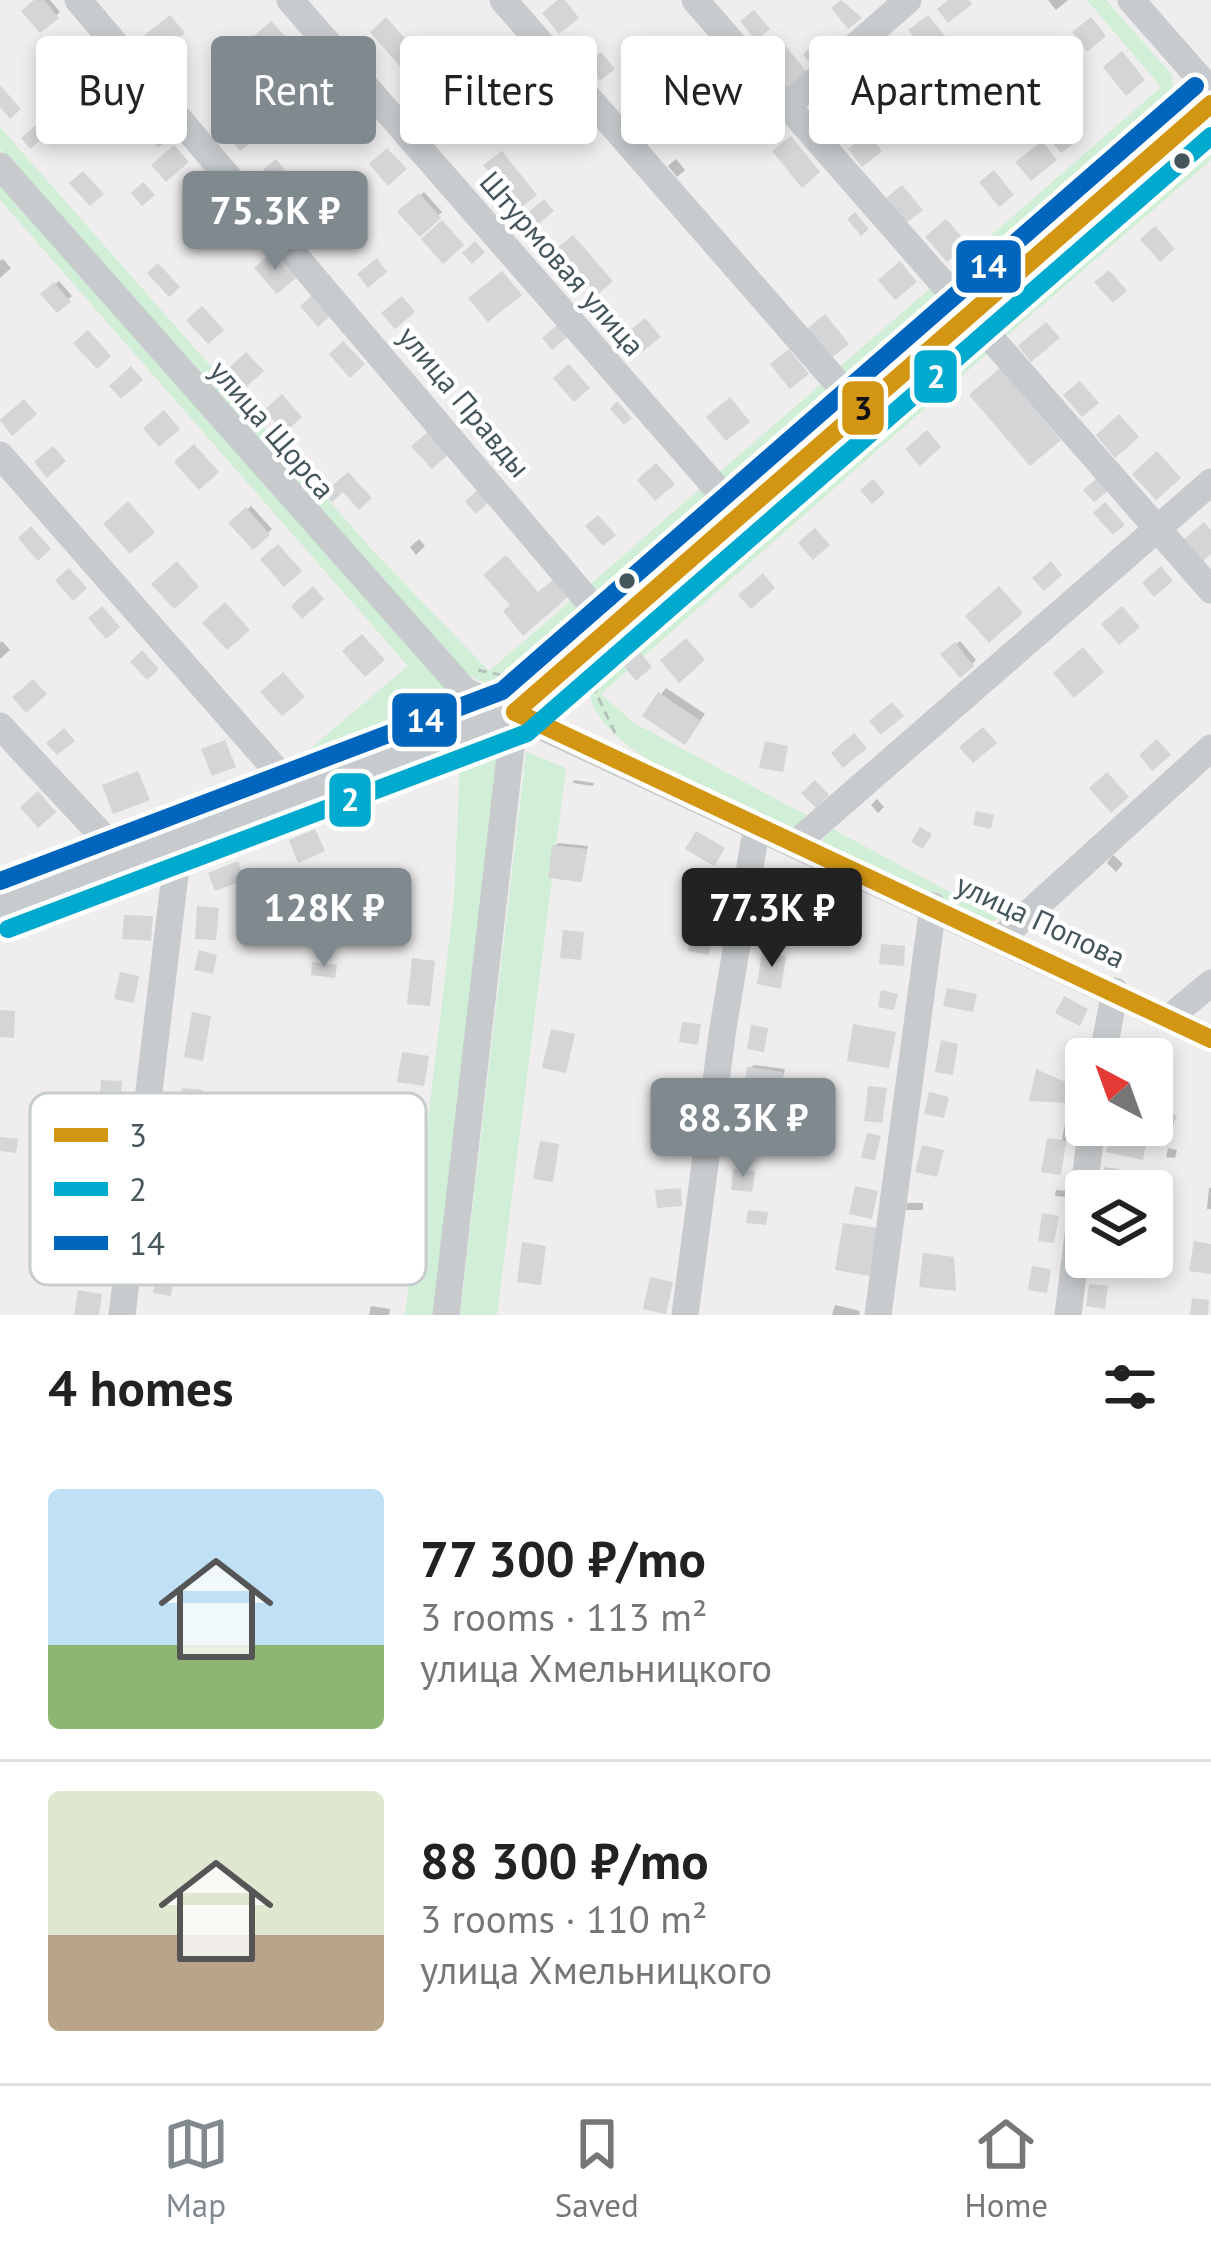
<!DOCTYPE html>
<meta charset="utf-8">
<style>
body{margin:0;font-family:"PT Sans",sans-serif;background:#f6f6f6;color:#222;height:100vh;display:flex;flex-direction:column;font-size:45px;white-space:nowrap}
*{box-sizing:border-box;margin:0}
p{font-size:39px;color:#767676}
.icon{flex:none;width:66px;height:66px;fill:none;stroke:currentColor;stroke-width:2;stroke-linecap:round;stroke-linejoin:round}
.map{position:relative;height:1315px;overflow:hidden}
.details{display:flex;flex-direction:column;background:#fff;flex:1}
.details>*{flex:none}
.hud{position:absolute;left:36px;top:36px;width:1140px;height:108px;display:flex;gap:24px}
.needle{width:78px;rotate:319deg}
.fabs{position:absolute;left:1065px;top:1038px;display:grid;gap:24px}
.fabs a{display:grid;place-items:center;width:108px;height:108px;border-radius:12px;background:#fff;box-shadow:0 6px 18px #0003;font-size:60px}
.price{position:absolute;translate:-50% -102px;padding:0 27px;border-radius:12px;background:#808a8e;color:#fff;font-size:39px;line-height:78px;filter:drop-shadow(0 3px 6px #0008)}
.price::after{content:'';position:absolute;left:50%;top:72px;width:36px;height:27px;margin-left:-18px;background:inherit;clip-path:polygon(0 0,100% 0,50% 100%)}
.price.on{background:#222;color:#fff}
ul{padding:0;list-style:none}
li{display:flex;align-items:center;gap:36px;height:300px;padding:0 48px}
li+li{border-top:3px solid #e0e0e0}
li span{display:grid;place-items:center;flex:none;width:336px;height:240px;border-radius:12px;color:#555}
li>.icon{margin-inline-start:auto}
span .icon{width:144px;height:144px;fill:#fffc;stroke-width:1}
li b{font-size:51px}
h2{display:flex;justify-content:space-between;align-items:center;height:144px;padding:0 48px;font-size:51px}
.chip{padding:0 42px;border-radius:12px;background:#fff;box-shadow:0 6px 18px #0003;font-size:42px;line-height:108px}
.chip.on{background:#808a8e;color:#fff}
.menu{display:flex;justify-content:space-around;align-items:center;height:168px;border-top:3px solid #e0e0e0;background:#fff;font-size:33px;color:#767676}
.menu a{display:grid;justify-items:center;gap:6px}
.menu .on{color:#808a8e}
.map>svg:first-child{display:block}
</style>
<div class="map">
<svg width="1211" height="1315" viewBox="0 0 1211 1315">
<rect width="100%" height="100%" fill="#efedee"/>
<g fill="#d0efd6">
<polygon points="1087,0 1106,0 1172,75 1173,92 1104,152 1104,178 980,288 963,296 942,278 1161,87"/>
<path d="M 0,127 L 375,553 L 489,671 L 573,599 L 590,622 C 586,652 528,687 498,685 C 480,684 468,674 453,665 L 0,149 Z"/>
<polygon points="1211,138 1211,160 1002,340 989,317 992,313 1123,198 1148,189"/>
<polygon points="0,180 458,699 459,710 450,726 298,784 285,770 408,666 0,200"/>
<polygon points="934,285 948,303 947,318 868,386 854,390 835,371"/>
<path d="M 972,333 L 990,351 L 601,694 L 634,723 L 808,816 L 794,829 L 785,829 C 736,804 581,747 589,681 L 631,643 L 637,626 Z"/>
<polygon points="826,380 843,399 842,409 740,495 715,476"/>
<path d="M 703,486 L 721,506 C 707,536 684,534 660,548 C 639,561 619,584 601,600 L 586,588 Z"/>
<polygon points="493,751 497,761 433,1315 405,1315 454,901 460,760"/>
<polygon points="526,752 566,768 497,1315 460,1315"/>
<polygon points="272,781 283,793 129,849 119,838"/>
<polygon points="827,826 998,918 991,922 821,844"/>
<polygon points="95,846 106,857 0,896 0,880"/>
</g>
<g fill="#0003">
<polygon points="37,0 50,0 60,12 41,29"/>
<polygon points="1048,0 1068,0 1056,10"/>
<polygon points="104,48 109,54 98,64 93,59"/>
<polygon points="676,159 685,170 677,177 668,166"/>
<polygon points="219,187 229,198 223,203 214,192"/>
<polygon points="424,192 442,212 420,233 401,212"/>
<polygon points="354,195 367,208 355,220 342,206"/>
<polygon points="3,259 11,268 0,278 0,261"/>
<polygon points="59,281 72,296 57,309 44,294"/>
<polygon points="251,506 272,529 253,546 233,523"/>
<polygon points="419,539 425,546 416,555 410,547"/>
<polygon points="2,641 10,650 0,659 0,643"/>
<polygon points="960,641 976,660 961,673 944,654"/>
<polygon points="666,688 705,714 690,735 646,715"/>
<polygon points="574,780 594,783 593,786 573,783"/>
<polygon points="877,799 884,807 878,813 871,805"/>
<polygon points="558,843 588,846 581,879 555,846"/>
<polygon points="1113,855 1123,864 1116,872 1107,863"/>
<polygon points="754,1065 785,1069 777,1098 750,1068"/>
<polygon points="1065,1124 1076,1126 1074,1136 1067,1135 1061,1171 1049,1139 1062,1140"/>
<polygon points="1168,1148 1177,1150 1175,1158 1166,1157"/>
<polygon points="1209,1188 1211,1188 1211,1209 1207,1209"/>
<polygon points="1056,1190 1068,1191 1067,1197 1055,1196"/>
<polygon points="907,1203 923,1203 923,1210 906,1210"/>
<polygon points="835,1305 860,1311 859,1315 832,1315"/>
<polygon points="371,1306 390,1309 389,1315 369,1315"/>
</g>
<g fill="#d4d5d7">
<polygon points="34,0 44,0 59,18 40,33 21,11"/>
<polygon points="558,0 565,0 579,18 559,34 542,13"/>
<polygon points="841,0 862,18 848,29 831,8"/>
<polygon points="948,0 969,0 972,4 948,23 937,9"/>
<polygon points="754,10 770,29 756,41 740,21"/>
<polygon points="170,15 185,33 157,56 142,37"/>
<polygon points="928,15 952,44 932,60 908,30"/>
<polygon points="386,17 421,57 404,71 370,32"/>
<polygon points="1091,17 1106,36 1087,52 1072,32"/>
<polygon points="271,21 291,42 273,59 253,37"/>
<polygon points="821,40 829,51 811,65 803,54"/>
<polygon points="898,41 907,53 890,68 880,56"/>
<polygon points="713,46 748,89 730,103 695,61"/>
<polygon points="786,46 807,72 789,86 769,61"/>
<polygon points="1122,51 1145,80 1126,96 1103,67"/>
<polygon points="601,52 615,69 600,81 586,64"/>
<polygon points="307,56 328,80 308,98 286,74"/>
<polygon points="870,61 878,71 850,95 841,84"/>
<polygon points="110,76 135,105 110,126 86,97"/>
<polygon points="0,85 21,109 10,119 0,107"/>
<polygon points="443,87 465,114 449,126 427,99"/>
<polygon points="347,99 369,123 348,143 326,118"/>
<polygon points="838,110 856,132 842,143 824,121"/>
<polygon points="1055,112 1078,140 1061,153 1039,126"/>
<polygon points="153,118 170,137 158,148 141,129"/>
<polygon points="234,119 252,141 240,151 222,129"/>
<polygon points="35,126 45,137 30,149 21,138"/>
<polygon points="868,133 882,151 862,167 848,149"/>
<polygon points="791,136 820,172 802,188 772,151"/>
<polygon points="1042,141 1057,160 1031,181 1015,162"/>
<polygon points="174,145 189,162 166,182 151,165"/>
<polygon points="387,148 407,169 388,186 369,164"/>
<polygon points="502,151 537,195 519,209 483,165"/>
<polygon points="276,159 295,183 281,194 262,171"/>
<polygon points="994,170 1014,195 999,207 979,182"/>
<polygon points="83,171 104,194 90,206 69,183"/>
<polygon points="143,182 155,195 142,206 131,193"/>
<polygon points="902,185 923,210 906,223 886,198"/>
<polygon points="419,193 441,218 420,237 397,212"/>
<polygon points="349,196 366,214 355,224 338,206"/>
<polygon points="544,199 554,211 530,231 520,219"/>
<polygon points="237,211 260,236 245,250 222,224"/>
<polygon points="855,212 869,229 861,236 847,219"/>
<polygon points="946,219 968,244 947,262 925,237"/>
<polygon points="442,220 464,245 443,264 421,239"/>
<polygon points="1155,226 1175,249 1160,262 1140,239"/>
<polygon points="573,235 613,281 597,295 557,248"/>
<polygon points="475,241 485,252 472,264 462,253"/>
<polygon points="273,252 296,278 277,294 254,268"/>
<polygon points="377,258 387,272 368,288 357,274"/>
<polygon points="900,261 917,282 895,300 878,280"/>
<polygon points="158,263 180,287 169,297 147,273"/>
<polygon points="1109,270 1127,291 1113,303 1094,282"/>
<polygon points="502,271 522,295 488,322 468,298"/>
<polygon points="54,282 71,302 57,313 40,294"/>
<polygon points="315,293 333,313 318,327 300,306"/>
<polygon points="402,296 415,312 395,329 381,313"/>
<polygon points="202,306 224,330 208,344 186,320"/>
<polygon points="825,314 849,344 830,359 807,329"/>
<polygon points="645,318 661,337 642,352 627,333"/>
<polygon points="562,321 572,333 552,350 542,338"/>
<polygon points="1046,322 1060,338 1031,362 1018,346"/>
<polygon points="88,330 111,356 97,369 73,343"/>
<polygon points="343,341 365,364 350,378 329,354"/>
<polygon points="789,349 809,374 790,389 770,364"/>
<polygon points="246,352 264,371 246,387 229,368"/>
<polygon points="569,364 590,388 574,402 553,378"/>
<polygon points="131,366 143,380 121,399 109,386"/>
<polygon points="1000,368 1061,440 1030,466 969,395"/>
<polygon points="1080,381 1099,403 1082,417 1063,395"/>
<polygon points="282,394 302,417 284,433 264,410"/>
<polygon points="730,397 750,422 726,441 706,417"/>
<polygon points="24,399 37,414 12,436 0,420"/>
<polygon points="617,401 632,418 624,425 610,409"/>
<polygon points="164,410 180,429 159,447 143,428"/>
<polygon points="1119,414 1139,437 1115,458 1096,435"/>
<polygon points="430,430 450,453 432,469 411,446"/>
<polygon points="927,430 941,447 920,466 905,449"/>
<polygon points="194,444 219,472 199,490 174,462"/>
<polygon points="53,446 66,461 47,478 34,462"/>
<polygon points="1157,451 1181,478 1156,500 1132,474"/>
<polygon points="656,463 675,484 655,501 637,480"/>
<polygon points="348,472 372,498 359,510 343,492 332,502 324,493"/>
<polygon points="1097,478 1108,491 1094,502 1083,490"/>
<polygon points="873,479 885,493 872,504 860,490"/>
<polygon points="481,487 492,499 476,514 465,501"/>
<polygon points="128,501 155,532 130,554 103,524"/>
<polygon points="1105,502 1125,525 1113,535 1093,513"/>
<polygon points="246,507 270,535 253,550 228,523"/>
<polygon points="598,515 616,535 603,546 585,526"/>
<polygon points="1204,522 1211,530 1211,554 1203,561 1184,539"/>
<polygon points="31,526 51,549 38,561 18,538"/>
<polygon points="815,528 830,545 813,560 798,543"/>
<polygon points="278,544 302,571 284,587 260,559"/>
<polygon points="506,555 538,592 555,578 569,596 523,636 503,611 510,605 483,575"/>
<polygon points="177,561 199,587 174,609 151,584"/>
<polygon points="1051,561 1062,575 1044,591 1032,578"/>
<polygon points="1161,566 1173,581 1154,597 1142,583"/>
<polygon points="69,568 87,588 73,601 55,580"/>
<polygon points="763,573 775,588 751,609 738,595"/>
<polygon points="313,586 324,599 302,619 291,606"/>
<polygon points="999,586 1023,613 989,643 965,616"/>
<polygon points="225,602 250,630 227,650 202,623"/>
<polygon points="102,606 120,627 106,639 88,618"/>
<polygon points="1122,606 1140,627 1119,645 1101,624"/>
<polygon points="362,634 385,660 365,677 342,651"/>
<polygon points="686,638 705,660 679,683 660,660"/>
<polygon points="955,642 974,666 960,678 940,654"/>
<polygon points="1083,647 1104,672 1074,698 1053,673"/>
<polygon points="142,650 159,669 147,680 130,662"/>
<polygon points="639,651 652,667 636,681 623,665"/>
<polygon points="283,672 305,697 282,716 260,692"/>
<polygon points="33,679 47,694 26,713 12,697"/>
<polygon points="658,692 701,721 685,745 642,716"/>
<polygon points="892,702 904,716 881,735 869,721"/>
<polygon points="983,727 997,743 973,763 959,747"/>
<polygon points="64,728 75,741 57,755 46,743"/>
<polygon points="854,733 867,748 843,768 831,753"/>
<polygon points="1157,739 1171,755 1152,771 1139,755"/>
<polygon points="225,740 236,767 212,776 201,749"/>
<polygon points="765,741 788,746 783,772 759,768"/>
<polygon points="138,771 150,800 113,814 102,785"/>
<polygon points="1107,772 1129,797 1111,813 1089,788"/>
<polygon points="815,780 829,795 816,808 801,793"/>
<polygon points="38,791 56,812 38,828 20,807"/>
<polygon points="976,811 994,815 991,829 973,825"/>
<polygon points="920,827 932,834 923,849 911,842"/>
<polygon points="315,829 325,851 298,863 289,840"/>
<polygon points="696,831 725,848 714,866 685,849"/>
<polygon points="552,845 587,849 582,882 548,878"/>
<polygon points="238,861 245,880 215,891 208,873"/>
<polygon points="784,872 804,881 793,904 773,895"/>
<polygon points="197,906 219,908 216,940 195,939"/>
<polygon points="124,915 153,916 151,941 122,939"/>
<polygon points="692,925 713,928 709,955 688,951"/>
<polygon points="563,930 584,932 581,960 560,958"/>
<polygon points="881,944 905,946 904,966 879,964"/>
<polygon points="199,950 217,955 213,974 194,970"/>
<polygon points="762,952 786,956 781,989 757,984"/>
<polygon points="412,958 435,961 430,1006 407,1004"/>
<polygon points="312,962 337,965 335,978 311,975"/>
<polygon points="120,972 139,976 134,1003 114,999"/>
<polygon points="947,988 977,994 973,1012 943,1006"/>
<polygon points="881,990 898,994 894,1010 878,1007"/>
<polygon points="1064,996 1088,1009 1080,1026 1055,1013"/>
<polygon points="0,1010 15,1011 14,1038 0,1037"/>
<polygon points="192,1012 211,1016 203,1061 184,1057"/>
<polygon points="682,1022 701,1024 698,1045 679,1042"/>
<polygon points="853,1024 896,1032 889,1068 847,1061"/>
<polygon points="751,1025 768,1028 764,1052 747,1049"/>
<polygon points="551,1029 575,1034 566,1073 542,1068"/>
<polygon points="941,1040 958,1044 953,1075 935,1072"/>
<polygon points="1147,1046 1163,1059 1152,1071 1152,1059 1135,1059"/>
<polygon points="402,1052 429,1056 424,1086 397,1082"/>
<polygon points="747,1067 783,1072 778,1101 743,1096"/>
<polygon points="1036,1069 1072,1085 1068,1103 1029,1101"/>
<polygon points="101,1080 122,1081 120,1110 99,1109"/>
<polygon points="868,1086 887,1088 882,1123 864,1121"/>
<polygon points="182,1088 203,1090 199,1120 178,1118"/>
<polygon points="929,1092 949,1097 944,1118 924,1114"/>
<polygon points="1154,1107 1177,1116 1172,1128 1152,1121"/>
<polygon points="675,1108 694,1112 690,1134 671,1131"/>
<polygon points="742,1118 761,1121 755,1149 736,1145"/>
<polygon points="867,1133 881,1136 875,1160 861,1158"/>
<polygon points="0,1137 18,1139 16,1153 0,1151"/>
<polygon points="1109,1137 1146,1144 1143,1160 1106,1152"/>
<polygon points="1047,1138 1066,1141 1061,1175 1041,1172"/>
<polygon points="540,1141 559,1144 553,1182 533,1179"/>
<polygon points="922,1145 944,1150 937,1177 915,1172"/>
<polygon points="1104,1167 1120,1169 1117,1191 1100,1191"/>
<polygon points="733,1169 755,1171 752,1192 731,1190"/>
<polygon points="855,1186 878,1191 872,1219 849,1214"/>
<polygon points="681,1188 682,1206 657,1208 655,1190"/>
<polygon points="748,1210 768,1212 766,1225 746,1223"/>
<polygon points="1042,1213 1059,1216 1054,1243 1038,1241"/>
<polygon points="843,1223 878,1228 870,1276 835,1270"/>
<polygon points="1194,1241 1211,1244 1211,1274 1189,1271"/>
<polygon points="522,1242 546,1246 541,1285 517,1282"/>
<polygon points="923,1253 954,1257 956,1291 919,1287"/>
<polygon points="159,1265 176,1268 171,1296 153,1293"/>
<polygon points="1032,1266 1051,1269 1047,1293 1028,1290"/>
<polygon points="650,1277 673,1282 666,1314 643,1309"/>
<polygon points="1089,1284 1108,1286 1105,1309 1086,1306"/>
<polygon points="78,1290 102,1294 99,1315 74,1315"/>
<polygon points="1192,1298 1209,1300 1208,1315 1190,1315"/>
</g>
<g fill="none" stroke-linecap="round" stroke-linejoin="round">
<g stroke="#b5c3bc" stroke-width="3" stroke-dasharray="9 6" stroke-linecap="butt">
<polyline points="968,275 1179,93"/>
<polyline points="1005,323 1211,142"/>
<polyline points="859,369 934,305"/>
<polyline points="736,474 824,398"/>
<polyline points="604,588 702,504"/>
<polyline points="570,618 566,622 573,633"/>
<polyline points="478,670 501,675 543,658"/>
<polyline points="432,718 448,707"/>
<polyline points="615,733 592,684 970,353"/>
</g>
<g stroke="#c7cbcd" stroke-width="27">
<polyline points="78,0 611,628"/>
<polyline points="290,0 740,515"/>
<polyline points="503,0 861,410"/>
<polyline points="695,0 1211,590"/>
<polyline points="1131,0 1211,91"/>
<polyline points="788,105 908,0"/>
<polyline points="0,166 465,691 1211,1039"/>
<polyline points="0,455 299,796"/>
<polyline points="0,726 125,860"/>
<polyline points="796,843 1211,482"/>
<polyline points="0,907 515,712 1211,104"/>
<polyline points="1001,938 1211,748"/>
<polyline points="1169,1018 1211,983"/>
<polyline points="1102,1059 1115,991"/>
<polyline points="122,1315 179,842"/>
<polyline points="446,1315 515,712"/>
<polyline points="685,1315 723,1028 757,825"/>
<polyline points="878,1315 933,906"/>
<polyline points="1068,1315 1092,1125"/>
</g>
<g stroke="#fff" stroke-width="27">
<g id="bus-1">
<polyline points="515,712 1211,104"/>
<polyline points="515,712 1211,1039"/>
</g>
</g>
<g stroke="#fff" stroke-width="27">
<polyline id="bus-2" points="8,929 527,733 1211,136"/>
</g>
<g stroke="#fff" stroke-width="27">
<polyline id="bus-3" points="0,881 502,691 1195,86"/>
</g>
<use href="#bus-1" stroke="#d39612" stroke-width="18"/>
<use href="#bus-2" stroke="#00a9ce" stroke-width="18"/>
<use href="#bus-3" stroke="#0065bd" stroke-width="18"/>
</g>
<g fill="#44555b" stroke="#fff" stroke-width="4.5">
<circle cx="1182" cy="161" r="10"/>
<circle cx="627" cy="581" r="10"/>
</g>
<g text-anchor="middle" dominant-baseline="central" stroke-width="9" stroke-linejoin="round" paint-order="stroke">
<g font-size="30" fill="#44555b" stroke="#fff">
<text transform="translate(563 263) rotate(49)">Штурмовая улица</text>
<text transform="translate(465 401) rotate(50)">улица Правды</text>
<text transform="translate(273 429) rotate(49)">улица Щорса</text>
<text transform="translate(1041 920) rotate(25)">улица Попова</text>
</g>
</g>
<rect x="30" y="1093" width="396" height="192" rx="18" fill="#fff" stroke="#c7ccce" stroke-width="3"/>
<rect x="54" y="1128" width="54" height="14" fill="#d39612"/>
<rect x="54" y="1182" width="54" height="14" fill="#00a9ce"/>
<rect x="54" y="1236" width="54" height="14" fill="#0065bd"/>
<g font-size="33" fill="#44555b">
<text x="129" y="1147">3</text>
<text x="129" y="1201">2</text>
<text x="129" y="1255">14</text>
</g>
<g stroke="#fff" stroke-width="4.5">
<rect x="954" y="238" width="69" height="57" rx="12" fill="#0065bd"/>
<rect x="912" y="348" width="47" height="57" rx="12" fill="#00a9ce"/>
<rect x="840" y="379" width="46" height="58" rx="12" fill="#d39612"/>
<rect x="390" y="691" width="69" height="58" rx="12" fill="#0065bd"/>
<rect x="327" y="771" width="46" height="58" rx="12" fill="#00a9ce"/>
</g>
<g font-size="33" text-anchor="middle" font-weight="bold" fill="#fff">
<text x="988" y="278">14</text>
<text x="936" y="388">2</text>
<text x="425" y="732">14</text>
<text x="350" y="811">2</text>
</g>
<g font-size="33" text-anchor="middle" font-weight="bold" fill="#111">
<text x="863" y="420">3</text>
</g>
</svg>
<div class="fabs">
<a><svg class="needle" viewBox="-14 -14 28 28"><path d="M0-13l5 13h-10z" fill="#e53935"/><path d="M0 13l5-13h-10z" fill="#767676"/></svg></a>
<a><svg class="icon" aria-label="layers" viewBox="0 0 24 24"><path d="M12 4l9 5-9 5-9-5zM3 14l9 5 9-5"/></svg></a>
</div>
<b class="price" style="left:275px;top:273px">75.3K ₽</b>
<b class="price" style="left:324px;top:970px">128K ₽</b>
<b class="price on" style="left:772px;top:970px">77.3K ₽</b>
<b class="price" style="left:743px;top:1180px">88.3K ₽</b>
<div class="hud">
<a class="chip">Buy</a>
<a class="chip on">Rent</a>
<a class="chip">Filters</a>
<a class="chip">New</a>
<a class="chip">Apartment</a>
</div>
</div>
<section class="details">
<h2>4 homes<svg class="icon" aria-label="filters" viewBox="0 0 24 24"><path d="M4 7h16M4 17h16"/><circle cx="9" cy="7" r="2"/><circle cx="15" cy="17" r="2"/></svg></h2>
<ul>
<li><span style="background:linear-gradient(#bfe0f5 65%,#8fb573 0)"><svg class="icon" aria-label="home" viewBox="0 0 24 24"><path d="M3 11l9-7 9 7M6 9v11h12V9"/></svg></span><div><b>77 300 ₽/mo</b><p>3 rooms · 113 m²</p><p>улица Хмельницкого</p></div></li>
<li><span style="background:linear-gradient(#dfe7d0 60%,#b9a48a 0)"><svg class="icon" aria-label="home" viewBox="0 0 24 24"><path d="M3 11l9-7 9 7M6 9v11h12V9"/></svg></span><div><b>88 300 ₽/mo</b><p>3 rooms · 110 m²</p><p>улица Хмельницкого</p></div></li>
</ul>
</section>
<nav class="menu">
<a class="on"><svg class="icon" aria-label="map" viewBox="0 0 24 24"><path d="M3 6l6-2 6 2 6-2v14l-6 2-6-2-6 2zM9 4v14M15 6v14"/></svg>Map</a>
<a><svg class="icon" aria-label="saved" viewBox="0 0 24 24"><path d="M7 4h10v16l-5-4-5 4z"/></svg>Saved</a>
<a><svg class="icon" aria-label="home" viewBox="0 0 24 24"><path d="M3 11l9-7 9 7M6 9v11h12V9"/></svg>Home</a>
</nav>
